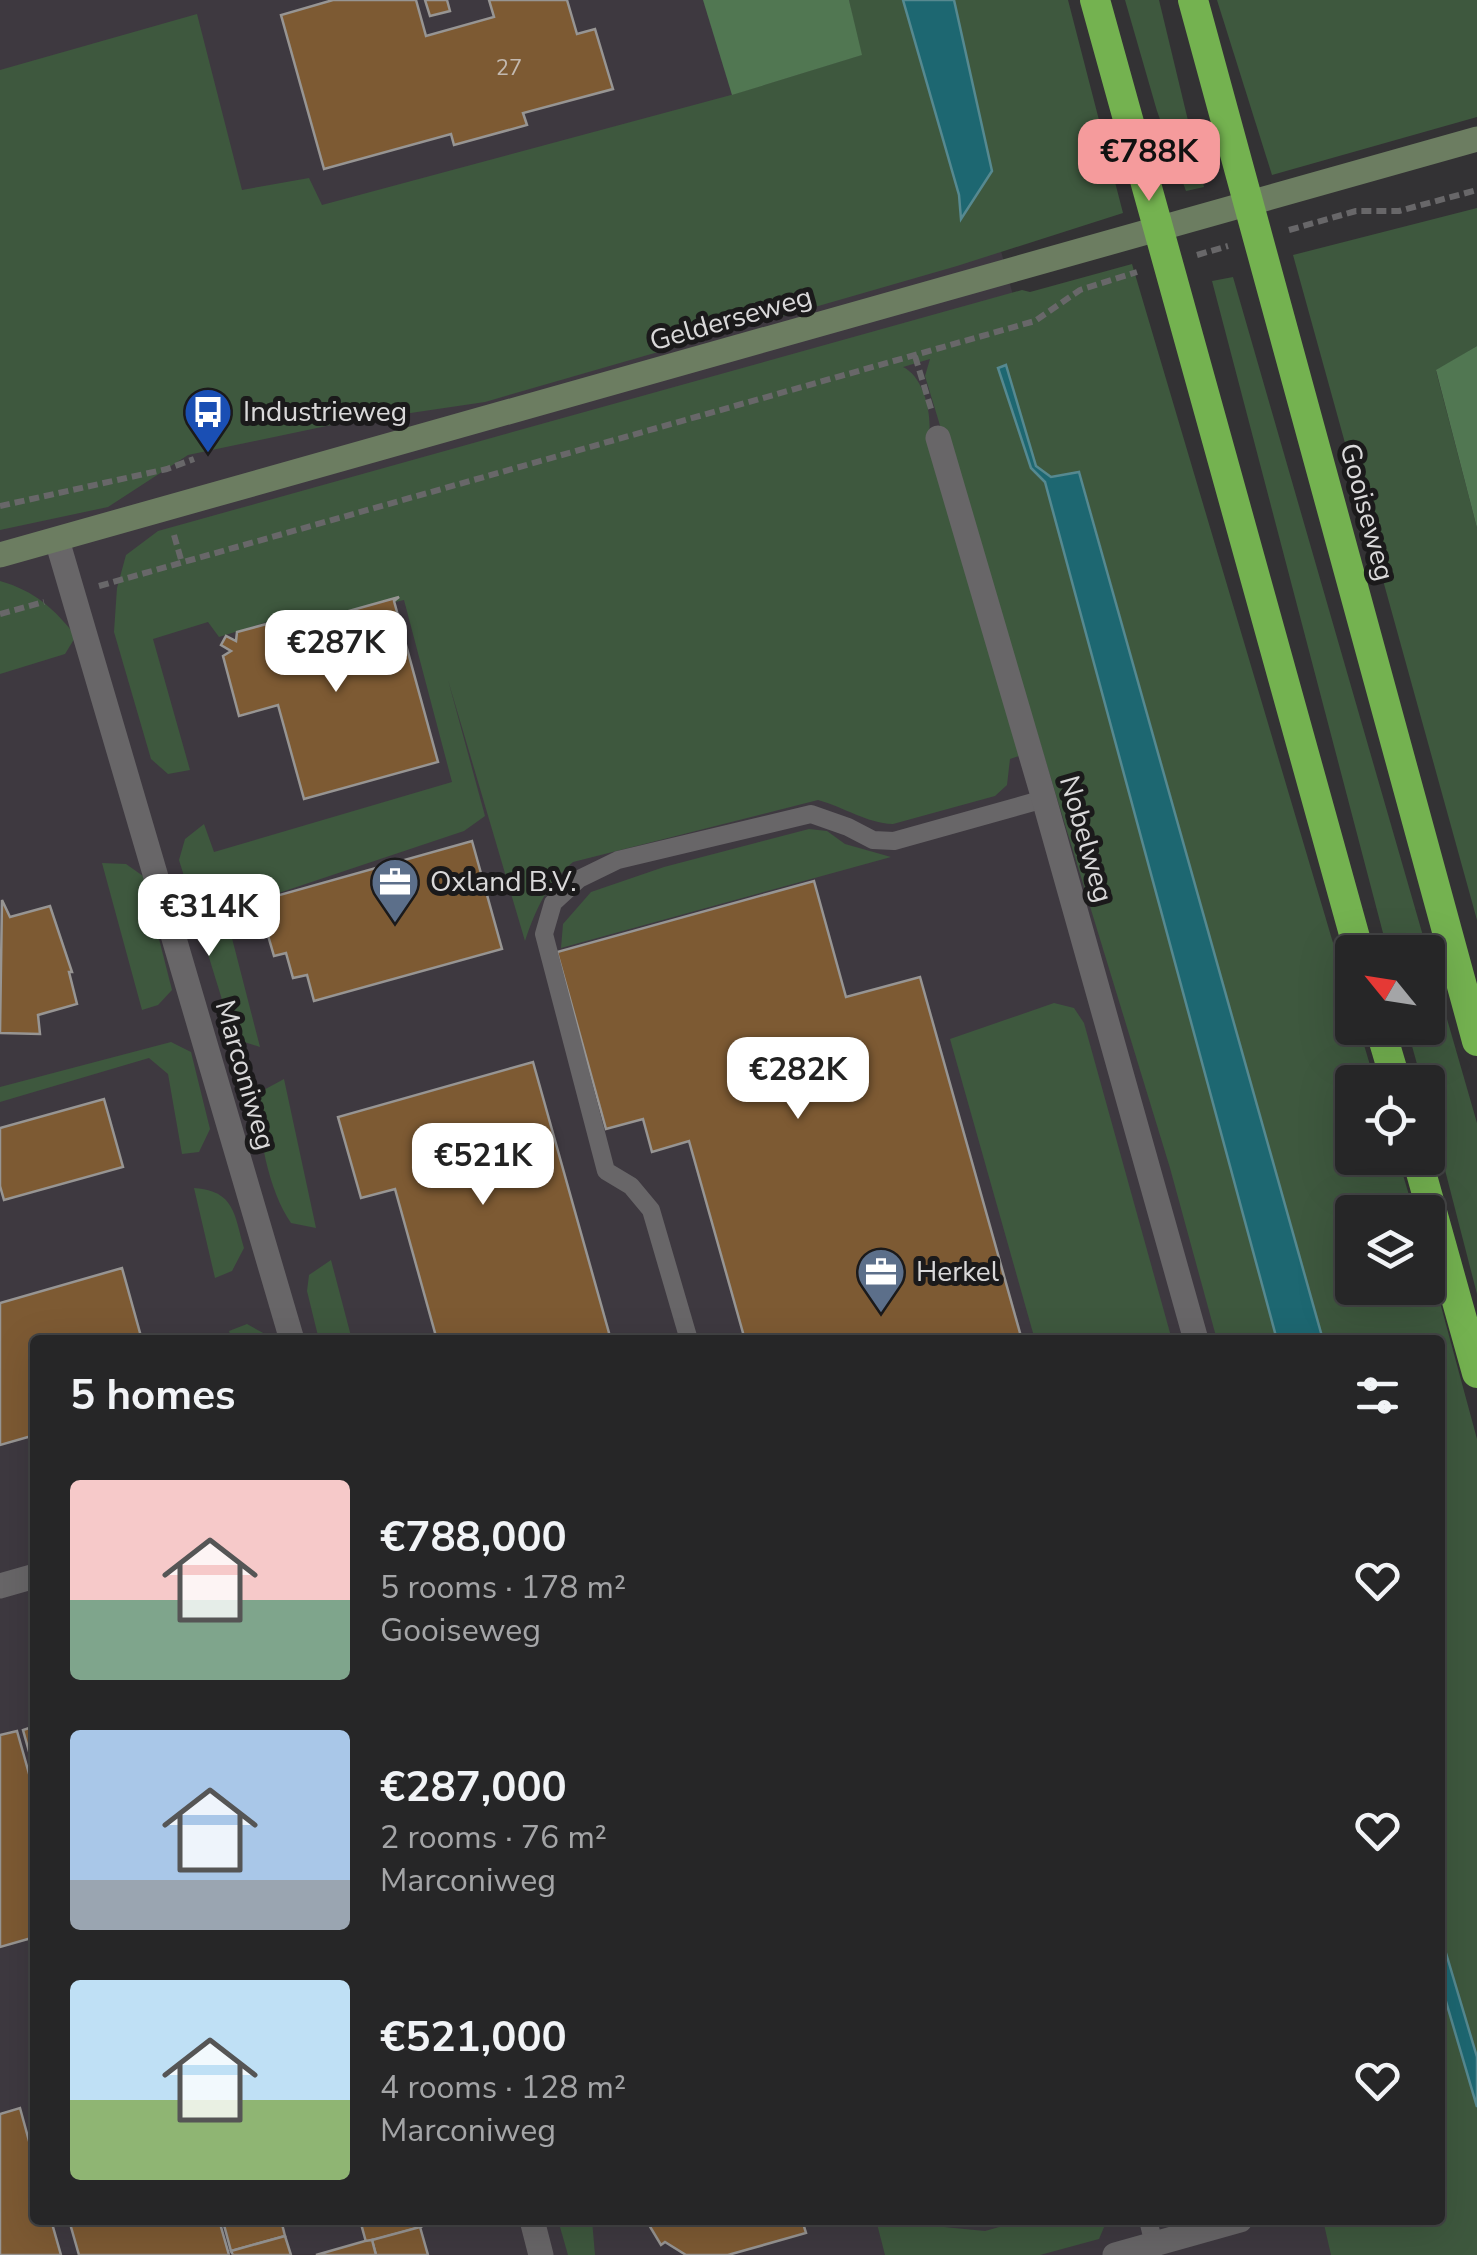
<!DOCTYPE html>
<meta charset="utf-8">
<style>
body{margin:0;font-family:"Nunito Sans",sans-serif;background:#323233;color:#f1f3f6;height:100vh;display:flex;flex-direction:column;font-size:38px;white-space:nowrap}
*{box-sizing:border-box;margin:0}
p{font-size:32px;color:#a4a5a7}
.icon{flex:none;width:55px;height:55px;fill:none;stroke:currentColor;stroke-width:2;stroke-linecap:round;stroke-linejoin:round}
.map{position:relative;flex:1;overflow:hidden}
.sheet{position:absolute;left:30px;top:1335px;width:1415px;height:890px;display:flex;flex-direction:column;background:#262627;border-radius:10px;box-shadow:0 10px 40px #0002,0 0 0 2px #424344}
.sheet>*{flex:none}
.needle{width:65px;rotate:300deg}
.fabs{position:absolute;left:1335px;top:935px;display:grid;gap:20px}
.fabs a{display:grid;place-items:center;width:110px;height:110px;border-radius:10px;background:#262627;box-shadow:0 10px 40px #0002,0 0 0 2px #424344;font-size:50px}
.price{position:absolute;translate:-50% -85px;padding:0 22px;border-radius:20px;background:#fff;color:#222;font-size:32px;line-height:65px;filter:drop-shadow(0 2px 5px #0008)}
.price::after{content:'';position:absolute;left:50%;top:60px;width:30px;height:22px;margin-left:-15px;background:inherit;clip-path:polygon(0 0,100% 0,50% 100%)}
.price.current{background:#f59b9c;color:#111}
ul{padding:0;list-style:none}
li{display:flex;align-items:center;gap:30px;height:250px;padding:0 40px}
li span{display:grid;place-items:center;flex:none;width:280px;height:200px;border-radius:10px;color:#555}
li>.icon{margin-inline-start:auto}
span .icon{width:120px;height:120px;fill:#fffc;stroke-width:1}
li b{font-size:42px}
h2{display:flex;justify-content:space-between;align-items:center;height:120px;padding:0 40px;font-size:42px}
.map>svg:first-child{display:block}
</style>
<div class="map">
<svg width="1477" height="2255" viewBox="0 0 1477 2255">
<rect width="100%" height="100%" fill="#333234"/>
<polygon fill="#3e3940" points="0,0 933,0 1296,1340 35,1340 35,2220 1440,2220 1440,1877 1477,2015 1477,2255 0,2255"/>
<g fill="#3e583e">
<polygon points="849,0 903,0 959,195 962,217 992,171 954,0 1068,0 1123,213 957,266 485,402 336,424 188,455 108,507 0,530 0,70 197,14 242,190 309,178 322,205 731,95 861,55"/>
<polygon points="1125,0 1159,0 1204,187 1186,191 1157,111"/>
<polygon points="1217,0 1477,0 1477,117 1272,175"/>
<polygon points="1477,208 1477,346 1436,371 1477,528 1477,920 1293,255"/>
<path d="M 1132,264 L 1352,1007 L 1352,1028 L 1359,1028 L 1375,1082 L 1352,1082 L 1352,1158 L 1398,1158 L 1414,1212 L 1352,1212 L 1352,1288 L 1428,1288 L 1428,1258 L 1477,1439 L 1477,2057 L 1440,1933 L 1440,1340 L 1323,1340 L 1080,472 L 1051,477 L 1036,466 L 1006,366 L 999,369 L 1031,468 L 1045,482 L 1277,1340 L 1217,1340 L 1170,1168 L 945,432 L 942,432 L 925,376 L 930,359 L 903,367 C 924,377 932,414 929,435 L 1019,756 L 1010,759 L 1007,785 L 995,796 L 893,824 C 866,823 844,807 818,800 L 573,862 C 547,885 536,908 525,941 L 448,680 L 485,816 L 464,831 L 225,911 L 260,1047 L 241,1041 L 232,1032 L 179,860 L 185,839 L 204,824 L 214,852 L 452,782 L 404,600 L 308,622 L 296,613 L 219,637 L 208,622 L 153,639 L 190,770 L 168,774 L 151,759 L 114,632 L 117,588 L 126,555 L 158,531 L 1022,290 L 1030,292 Z"/>
<polygon points="1233,277 1477,1123 1477,1294 1428,1104 1428,1082 1422,1082 1407,1028 1428,1028 1428,952 1388,952 1212,281"/>
<path d="M 0,581 C 35,591 53,608 76,636 L 65,654 L 0,674 Z"/>
<polygon points="809,829 827,831 845,844 891,857 561,948 563,924 591,892 664,867"/>
<polygon points="102,863 126,864 143,876 172,990 158,1005 142,1010"/>
<polygon points="1054,1003 1074,1008 1084,1023 1172,1340 1035,1340 950,1039"/>
<polygon points="171,1042 191,1052 210,1129 199,1152 182,1154 168,1074 149,1058 0,1102 0,1087"/>
<path d="M 284,1079 L 316,1228 L 291,1223 C 269,1192 256,1130 260,1092 Z"/>
<path d="M 194,1188 C 235,1191 234,1214 244,1248 L 232,1271 L 215,1278 Z"/>
<polygon points="331,1260 352,1340 319,1340 307,1291 309,1275"/>
<polygon points="247,1324 265,1334 267,1340 232,1340 229,1331"/>
<polygon points="1440,1981 1477,2107 1477,2255 1331,2255 1323,2220 1440,2220"/>
<polygon points="558,2220 592,2220 595,2255 568,2255"/>
<polygon points="876,2220 928,2220 944,2227 985,2231 1024,2220 1107,2220 1099,2239 1040,2255 885,2255"/>
</g>
<g fill="#517752">
<polygon points="703,0 849,0 862,55 732,95"/>
<polygon points="1477,346 1477,528 1436,370"/>
</g>
<g fill="#1d6771" stroke="#568990" stroke-width="2.5">
<polygon points="903,0 954,0 992,171 961,219 959,195"/>
<polygon points="1006,365 1036,466 1051,477 1079,472 1323,1340 1277,1340 1045,482 1031,468 998,368"/>
<polygon points="1440,1933 1477,2057 1477,2107 1440,1981"/>
</g>
<g fill="#7d5a33" stroke="#979593" stroke-width="2.5">
<polygon points="333,0 416,0 426,36 494,17 489,0 567,0 577,34 595,29 613,89 523,113 527,125 454,145 451,134 324,169 281,15"/>
<polygon points="425,0 447,0 450,11 430,16"/>
<polygon points="399,597 394,601 438,762 304,799 278,705 239,716 223,656 231,651 221,645 226,636 236,641 237,632 296,616 299,625"/>
<polygon points="472,841 502,949 314,1001 307,975 293,978 286,953 274,956 258,901"/>
<polygon points="814,881 846,997 920,977 1022,1340 745,1340 689,1141 652,1152 643,1119 606,1129 557,952"/>
<polygon points="2,900 10,917 50,906 72,972 69,972 77,1004 38,1015 40,1034 0,1033"/>
<polygon points="533,1062 611,1340 437,1340 395,1189 361,1198 338,1117"/>
<polygon points="104,1099 123,1167 4,1200 0,1186 0,1128"/>
<polygon points="122,1268 142,1340 35,1340 35,1435 0,1445 0,1303"/>
<polygon points="35,1726 35,1773 23,1730"/>
<polygon points="17,1731 35,1795 35,1937 0,1947 0,1735"/>
<polygon points="20,2108 35,2163 35,2220 51,2220 61,2255 0,2255 0,2114"/>
<polygon points="69,2220 219,2220 229,2255 79,2255"/>
<polygon points="241,2220 281,2220 285,2236 231,2251 224,2225"/>
<polygon points="360,2220 418,2220 421,2227 366,2242"/>
<polygon points="646,2220 802,2220 806,2233 728,2255 686,2255 665,2242 661,2245"/>
<polygon points="420,2227 428,2255 376,2255 372,2240"/>
<polygon points="285,2236 291,2255 233,2255 231,2251"/>
<polygon points="372,2240 376,2255 316,2255 365,2241"/>
</g>
<g fill="none" stroke-linecap="round" stroke-linejoin="round">
<g stroke="#686769" stroke-width="6" stroke-dasharray="10 5" stroke-linecap="butt">
<polyline points="1289,230 1356,211 1399,211 1477,190"/>
<polyline points="1197,255 1228,246"/>
<polyline points="915,356 932,412"/>
<polyline points="0,506 167,469 194,459"/>
<polyline points="174,535 182,563"/>
<polyline points="99,586 1035,321 1080,290 1137,272"/>
<polyline points="0,614 44,602"/>
</g>
<g stroke="#686668" stroke-width="18">
<polyline points="689,1340 651,1210 631,1186 606,1171 544,934 553,903 579,879 618,860 811,814 848,827 873,840 894,841 1044,799"/>
<polyline points="1148,2220 1154,2244"/>
</g>
<g stroke="#686668" stroke-width="25">
<polyline points="938,438 1044,799 1196,1340"/>
<polyline points="57,540 292,1340"/>
<polyline points="0,1586 35,1576"/>
<polyline points="532,2220 541,2255"/>
<polyline points="1115,2255 1240,2220"/>
</g>
<polyline stroke="#6c7d61" stroke-width="25" points="0,555 1477,139"/>
<g stroke="#74b250" stroke-width="30">
<polyline points="1095,0 1359,952"/>
<polyline points="1193,0 1477,1041"/>
<polyline points="1380,1028 1396,1082"/>
<polyline points="1417,1158 1477,1373"/>
</g>
</g>
<defs>
<g id="bus-pin" transform="scale(2.5)"><path d="M0 17L-7.5 6A9.5 9.5 0 1 1 7.5 6Z" fill="#1a4fb4" stroke="#1b1a1b"/><path d="M-5-6H5V4H4V6H2V4H-2V6H-4V4H-5ZM-3.5-4V0h7V-4ZM-3.5 1.2v1.5H-2V1.2ZM2 1.2v1.5H3.5V1.2Z" fill="#fff"/></g>
<g id="office-pin" transform="scale(2.5)"><path d="M0 17L-7.5 6A9.5 9.5 0 1 1 7.5 6Z" fill="#5c6f8a" stroke="#1b1a1b"/><path d="M-6-3h4V-5.5h4V-3h4V5H-6ZM-1-4.5V-3h2v-1.5ZM-6 0V1H6V0Z" fill="#fff"/></g>
</defs>
<g fill-rule="evenodd">
<use href="#bus-pin" x="208" y="412"/>
<use href="#office-pin" x="395" y="882"/>
<use href="#office-pin" x="881" y="1272"/>
</g>
<g text-anchor="middle" dominant-baseline="central" stroke-width="10" stroke-linejoin="round" paint-order="stroke">
<g font-size="22" fill="#c3b9b0">
<text x="509" y="68">27</text>
</g>
<g font-size="28" fill="#dad9da" stroke="#1b1a1b">
<text transform="translate(731 319) rotate(-16)">Gelderseweg</text>
<text transform="translate(1367 512) rotate(75)">Gooiseweg</text>
<text transform="translate(1086 839) rotate(74)">Nobelweg</text>
<text transform="translate(245 1075) rotate(74)">Marconiweg</text>
</g>
<g font-size="28" fill="#dad9da" stroke="#1b1a1b" text-anchor="start">
<text x="243" y="412">Industrieweg</text>
<text x="430" y="882">Oxland B.V.</text>
<text x="916" y="1272">Herkel</text>
</g>
</g>
</svg>
<div class="fabs">
<a><svg class="needle" viewBox="-14 -14 28 28"><path d="M0-13l5 13h-10z" fill="#e53935"/><path d="M0 13l5-13h-10z" fill="#a4a5a7"/></svg></a>
<a><svg class="icon" aria-label="locate" viewBox="0 0 24 24"><circle cx="12" cy="12" r="6"/><path d="M12 2v4M12 18v4M2 12h4M18 12h4"/></svg></a>
<a><svg class="icon" aria-label="layers" viewBox="0 0 24 24"><path d="M12 4l9 5-9 5-9-5zM3 14l9 5 9-5"/></svg></a>
</div>
<b class="price current" style="left:1149px;top:204px">€788K</b>
<b class="price" style="left:336px;top:695px">€287K</b>
<b class="price" style="left:209px;top:959px">€314K</b>
<b class="price" style="left:798px;top:1122px">€282K</b>
<b class="price" style="left:483px;top:1208px">€521K</b>
<section class="sheet">
<h2>5 homes<svg class="icon" aria-label="filters" viewBox="0 0 24 24"><path d="M4 7h16M4 17h16"/><circle cx="9" cy="7" r="2"/><circle cx="15" cy="17" r="2"/></svg></h2>
<ul>
<li><span style="background:linear-gradient(#f6c9c9 60%,#7fa58c 0)"><svg class="icon" aria-label="home" viewBox="0 0 24 24"><path d="M3 11l9-7 9 7M6 9v11h12V9"/></svg></span><div><b>€788,000</b><p>5 rooms · 178 m²</p><p>Gooiseweg</p></div><svg class="icon" aria-label="heart" viewBox="0 0 24 24"><path d="M12 20l-8-8c-3-5 5-10 8-4 3-6 11-1 8 4z"/></svg></li>
<li><span style="background:linear-gradient(#a9c7e8 75%,#9aa5b1 0)"><svg class="icon" aria-label="home" viewBox="0 0 24 24"><path d="M3 11l9-7 9 7M6 9v11h12V9"/></svg></span><div><b>€287,000</b><p>2 rooms · 76 m²</p><p>Marconiweg</p></div><svg class="icon" aria-label="heart" viewBox="0 0 24 24"><path d="M12 20l-8-8c-3-5 5-10 8-4 3-6 11-1 8 4z"/></svg></li>
<li><span style="background:linear-gradient(#bfe0f5 60%,#8fb573 0)"><svg class="icon" aria-label="home" viewBox="0 0 24 24"><path d="M3 11l9-7 9 7M6 9v11h12V9"/></svg></span><div><b>€521,000</b><p>4 rooms · 128 m²</p><p>Marconiweg</p></div><svg class="icon" aria-label="heart" viewBox="0 0 24 24"><path d="M12 20l-8-8c-3-5 5-10 8-4 3-6 11-1 8 4z"/></svg></li>
</ul>
</section>
</div>
